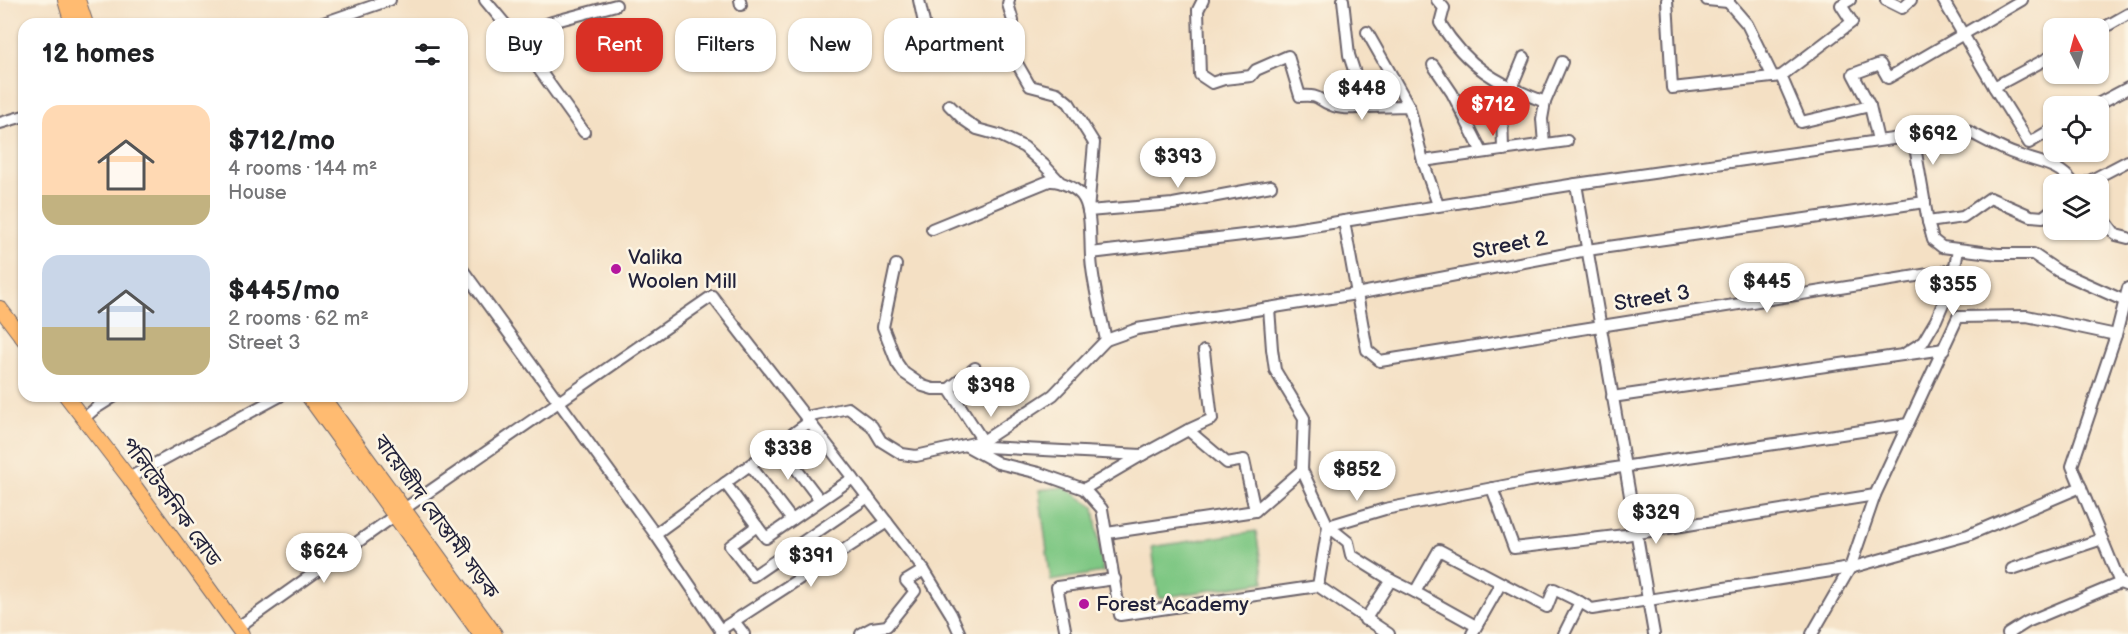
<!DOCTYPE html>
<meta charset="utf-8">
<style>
body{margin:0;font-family:"Balsamiq Sans","Noto Sans Bengali",sans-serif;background:#f6f6f6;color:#202124;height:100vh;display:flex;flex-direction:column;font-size:22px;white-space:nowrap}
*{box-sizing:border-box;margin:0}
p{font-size:20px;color:#757577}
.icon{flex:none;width:33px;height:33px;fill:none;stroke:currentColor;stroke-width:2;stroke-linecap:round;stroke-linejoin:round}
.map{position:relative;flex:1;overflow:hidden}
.sheet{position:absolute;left:18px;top:18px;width:450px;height:384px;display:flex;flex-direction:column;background:#fff;border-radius:18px;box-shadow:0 2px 4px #0004}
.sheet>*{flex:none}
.hud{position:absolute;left:486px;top:18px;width:570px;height:54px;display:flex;gap:12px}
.needle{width:39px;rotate:354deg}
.controls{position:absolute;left:2043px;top:18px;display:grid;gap:12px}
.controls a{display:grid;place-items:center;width:66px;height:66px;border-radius:12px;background:#fff;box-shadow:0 2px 4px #0004;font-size:30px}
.price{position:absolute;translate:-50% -51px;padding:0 14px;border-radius:21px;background:#fff;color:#222;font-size:20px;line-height:39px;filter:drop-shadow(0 2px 3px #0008)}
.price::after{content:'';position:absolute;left:50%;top:36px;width:18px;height:14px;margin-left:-9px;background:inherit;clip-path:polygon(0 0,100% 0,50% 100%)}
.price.selected{background:#d93025;color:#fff}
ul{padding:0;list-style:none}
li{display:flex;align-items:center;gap:18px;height:150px;padding:0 24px}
li span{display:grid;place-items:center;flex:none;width:168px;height:120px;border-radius:18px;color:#555}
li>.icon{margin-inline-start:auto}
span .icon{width:72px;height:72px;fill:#fffc;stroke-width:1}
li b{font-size:26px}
h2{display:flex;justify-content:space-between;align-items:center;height:72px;padding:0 24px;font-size:26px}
.chip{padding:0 21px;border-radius:18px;background:#fff;box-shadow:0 2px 4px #0004;font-size:21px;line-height:54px}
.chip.selected{background:#d93025;color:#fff}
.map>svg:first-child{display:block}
</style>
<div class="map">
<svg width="2128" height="634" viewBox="0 0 2128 634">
<rect width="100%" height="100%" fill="#fcf5e5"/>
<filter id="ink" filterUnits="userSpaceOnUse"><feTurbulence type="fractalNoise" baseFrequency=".0167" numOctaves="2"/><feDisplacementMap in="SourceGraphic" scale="12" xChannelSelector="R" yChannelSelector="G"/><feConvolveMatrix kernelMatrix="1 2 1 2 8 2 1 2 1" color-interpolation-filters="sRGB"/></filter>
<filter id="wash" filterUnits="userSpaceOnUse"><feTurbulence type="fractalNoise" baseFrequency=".008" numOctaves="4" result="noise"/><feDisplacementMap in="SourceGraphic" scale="24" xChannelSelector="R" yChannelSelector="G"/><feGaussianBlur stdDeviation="1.35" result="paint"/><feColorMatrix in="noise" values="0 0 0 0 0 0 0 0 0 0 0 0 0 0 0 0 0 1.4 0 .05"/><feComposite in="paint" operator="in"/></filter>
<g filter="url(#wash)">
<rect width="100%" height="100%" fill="#f4e0c4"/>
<g fill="#7ec783" stroke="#50745f" stroke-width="1.5">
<polygon points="1064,487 1094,507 1103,572 1051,581 1039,490"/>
<polygon points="1256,531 1264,582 1159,598 1152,547"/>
</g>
</g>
<g filter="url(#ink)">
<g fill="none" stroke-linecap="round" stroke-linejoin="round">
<g stroke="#6c646b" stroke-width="14">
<g id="minor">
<polyline points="485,0 515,36 584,132"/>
<polyline points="740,0 741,5"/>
<polyline points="919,0 929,46"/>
<polyline points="1009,0 1008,4 1013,21 1012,43 1015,60 1030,86 1057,93 1069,103 1094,143 1088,211 1173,204 1271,186"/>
<path d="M 1203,0 L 1198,10 L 1200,75 L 1212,83 L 1224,79 L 1251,76 L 1256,70 L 1288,56 L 1300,96 C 1322,95 1314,98 1331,105 C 1342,110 1354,108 1366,107"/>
<polyline points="1343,0 1349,55 1366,107 1409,106 1423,161 1438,205"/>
<path d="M 1437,0 L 1444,8 L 1440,23 C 1467,67 1498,84 1545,102 L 1562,62"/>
<polyline points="1667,0 1672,88 1781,76 1852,22 1841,5 1850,0"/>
<polyline points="1707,0 1728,2"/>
<polyline points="1729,0 1728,2 1747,24 1773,77"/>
<polyline points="1886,0 1902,8 1911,0"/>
<polyline points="1943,0 1994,87 2054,55"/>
<polyline points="320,24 390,0"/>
<polyline points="2098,31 2128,14"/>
<polyline points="1367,32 1409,106"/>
<polyline points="515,36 552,22 616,5"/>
<polyline points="1433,65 1452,93 1482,152"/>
<polyline points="1781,76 1801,122 1870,106 1878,140"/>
<polyline points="1994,87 2029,143 2054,128"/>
<polyline points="949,105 964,120 977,129 999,135 1024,147 1044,165 1059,181"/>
<polyline points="1870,106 1853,74 1880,64 1888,78 2022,0"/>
<polyline points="2094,106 2128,88"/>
<polyline points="0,123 24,116"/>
<polyline points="1913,135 1928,222 1933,240 1942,247 1998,254 2033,254 2058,271 2125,301"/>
<polyline points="1544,144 1542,119 1545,102"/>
<polyline points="1503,150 1502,110 1524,57"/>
<polyline points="1423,161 1567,141"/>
<polyline points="2084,184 2128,161"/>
<polyline points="2098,211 2116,235 2128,238"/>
<polyline points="1344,221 1367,350 1380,361 1954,270"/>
<polyline points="1928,222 1963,217 1990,198 2031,216 2043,217 2054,208"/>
<polyline points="1091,253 1294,229 1576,184"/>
<polyline points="896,265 883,327 897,363 904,373 923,386 933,389 949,389 975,368"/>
<polyline points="462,269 655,534 723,634"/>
<polyline points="1269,308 1272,349 1275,370 1304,418 1302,470 1328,526 1318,586"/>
<polyline points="1106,340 1137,329 1356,294 1587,250 1925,202"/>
<polyline points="1906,353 1923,342 1936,320 1952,283 1958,250"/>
<polyline points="949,389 983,441"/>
<polyline points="1612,397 1944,349"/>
<path d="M 806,417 L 848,408 L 872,426 L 881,441 L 902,454 L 916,456 L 983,441 L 1053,395 L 1106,340 C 1101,316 1095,292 1092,268 C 1089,249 1093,216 1084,199 C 1079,189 1060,180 1049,181 L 932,229"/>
<polyline points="83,419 96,408 115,396"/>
<polyline points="778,445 820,500"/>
<polyline points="1142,455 967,446 998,463 1039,473 1084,489 1102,509 1120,615 1318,586 1389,634"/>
<polyline points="750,465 792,520"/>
<polyline points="129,478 280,396"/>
<polyline points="725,483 766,538 853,478"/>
<polyline points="1492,488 1514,548 1625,535 1875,495"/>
<polyline points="1084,489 1142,455 1188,430"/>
<polyline points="1255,511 1302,470"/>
<polyline points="757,526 730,546 753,576 868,497"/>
<polyline points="1107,533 1255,511 1244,460 1227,463 1188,430 1212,419 1204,351"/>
<polyline points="655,534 809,422"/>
<polyline points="2102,539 2072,466 2116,335 2128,288"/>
<polyline points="2012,569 2102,539 2120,583"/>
<polyline points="1391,580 1415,592 1439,550 1547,607 1554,589 1580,602 1564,634"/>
<polyline points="1415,592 1476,626"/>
<polyline points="1580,602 1592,609 1850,568 1968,535 2081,487"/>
<polyline points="1365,620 1391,580 1351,555 1348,542 1328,526 1385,509 1529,481 1908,424"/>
<polyline points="734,621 744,634"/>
<polyline points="237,628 404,509 712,296 924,570 951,614 960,634"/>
<polyline points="720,630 887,522"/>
<polyline points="861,634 872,628 887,626 915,591 906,581 924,570"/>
<polyline points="1066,634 1057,587 1115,579"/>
<polyline points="1472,634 1501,583"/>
<path d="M 1654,634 L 1576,184 L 1963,129 C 1981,137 1999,149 2018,155 C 2040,163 2060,164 2074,184"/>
<polyline points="1812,634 1850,568 1875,495 1958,317 2027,316 2116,335"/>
<polyline points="2008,634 2027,622 2120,583 2128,586"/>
</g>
</g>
<g stroke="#6c646b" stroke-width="16">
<g id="major">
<polyline points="65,0 72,24"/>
<polyline points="78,0 86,24"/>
<polyline points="0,308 24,340"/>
<polyline points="66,396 129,478 242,634"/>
<polyline points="308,396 480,634"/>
<polyline points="322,396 495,634"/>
</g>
</g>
<use href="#minor" stroke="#fff" stroke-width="10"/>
<use href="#major" stroke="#ffbb71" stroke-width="14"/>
</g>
</g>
<g fill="#b5179e" stroke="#fcf5e5" stroke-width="2">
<circle cx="616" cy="269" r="6"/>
<circle cx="1084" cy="604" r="6"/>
</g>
<g text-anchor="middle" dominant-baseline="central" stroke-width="5" stroke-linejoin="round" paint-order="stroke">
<g font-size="21" fill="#22223b" stroke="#fcf5e5">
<text transform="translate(1510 245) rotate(-11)">Street 2</text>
<text transform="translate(1652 298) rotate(-9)">Street 3</text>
<text transform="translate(171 502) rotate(54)">পলিটেকনিক রোড</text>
<text transform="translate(436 517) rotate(54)">বায়েজীদ বোস্তামী সড়ক</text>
</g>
<g font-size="21" fill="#22223b" stroke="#fcf5e5" text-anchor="start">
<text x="628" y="257">Valika<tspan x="628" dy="24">Woolen Mill</tspan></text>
<text x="1096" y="604">Forest Academy</text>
</g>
</g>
</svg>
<div class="controls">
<a><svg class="needle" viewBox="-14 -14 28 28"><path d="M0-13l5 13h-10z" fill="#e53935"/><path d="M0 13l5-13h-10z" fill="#757577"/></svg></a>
<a><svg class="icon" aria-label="locate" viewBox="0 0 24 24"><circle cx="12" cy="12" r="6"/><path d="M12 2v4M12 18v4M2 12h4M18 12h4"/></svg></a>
<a><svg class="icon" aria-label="layers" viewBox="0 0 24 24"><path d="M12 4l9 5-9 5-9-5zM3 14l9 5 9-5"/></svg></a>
</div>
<b class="price" style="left:1362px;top:121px">$448</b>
<b class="price selected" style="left:1493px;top:137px">$712</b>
<b class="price" style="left:1933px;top:166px">$692</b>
<b class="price" style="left:1178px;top:189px">$393</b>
<b class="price" style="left:1767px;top:314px">$445</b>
<b class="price" style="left:1953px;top:317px">$355</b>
<b class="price" style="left:991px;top:418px">$398</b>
<b class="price" style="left:788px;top:481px">$338</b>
<b class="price" style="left:1357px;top:502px">$852</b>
<b class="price" style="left:1656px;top:545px">$329</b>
<b class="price" style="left:324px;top:584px">$624</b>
<b class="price" style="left:811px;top:588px">$391</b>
<div class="hud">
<a class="chip">Buy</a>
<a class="chip selected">Rent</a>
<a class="chip">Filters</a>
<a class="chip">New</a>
<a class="chip">Apartment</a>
</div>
<section class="sheet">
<h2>12 homes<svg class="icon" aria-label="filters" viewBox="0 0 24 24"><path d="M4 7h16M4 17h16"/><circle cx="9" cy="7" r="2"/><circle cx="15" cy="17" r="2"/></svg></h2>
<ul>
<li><span style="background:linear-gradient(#ffd9b3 75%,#c2b280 0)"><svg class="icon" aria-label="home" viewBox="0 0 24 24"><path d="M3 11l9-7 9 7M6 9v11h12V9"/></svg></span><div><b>$712/mo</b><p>4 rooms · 144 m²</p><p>House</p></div></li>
<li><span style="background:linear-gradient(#c9d6e8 60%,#c2b280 0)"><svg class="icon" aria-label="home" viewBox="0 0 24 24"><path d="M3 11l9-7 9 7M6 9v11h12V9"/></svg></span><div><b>$445/mo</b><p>2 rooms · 62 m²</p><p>Street 3</p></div></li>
</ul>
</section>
</div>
